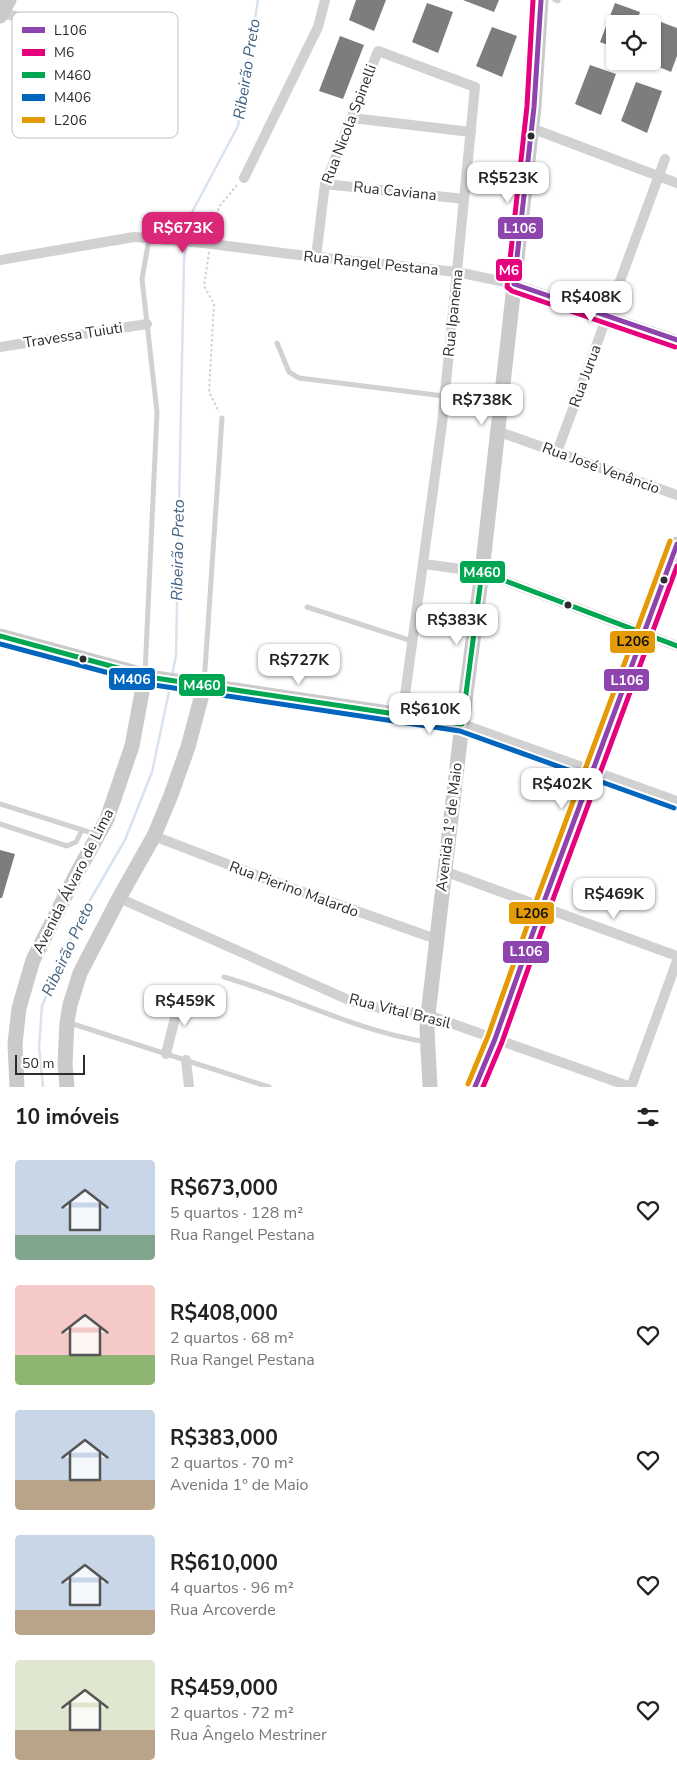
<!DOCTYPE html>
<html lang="pt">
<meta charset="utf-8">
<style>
body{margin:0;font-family:"Nunito Sans",sans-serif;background:#f2f2f2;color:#222;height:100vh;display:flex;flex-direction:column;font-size:19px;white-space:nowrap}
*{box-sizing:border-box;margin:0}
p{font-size:16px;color:#767676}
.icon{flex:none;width:28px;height:28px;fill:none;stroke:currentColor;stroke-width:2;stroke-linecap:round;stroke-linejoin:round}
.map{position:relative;height:1087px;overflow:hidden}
.side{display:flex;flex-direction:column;background:#fff;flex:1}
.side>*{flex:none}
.controls{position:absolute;left:606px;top:15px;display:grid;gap:10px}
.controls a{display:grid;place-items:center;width:55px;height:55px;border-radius:5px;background:#fff;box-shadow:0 1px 4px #0004;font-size:25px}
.scale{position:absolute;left:15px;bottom:12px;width:70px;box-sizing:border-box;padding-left:5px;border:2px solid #2c2c2c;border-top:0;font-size:14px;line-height:18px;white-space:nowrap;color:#2c2c2c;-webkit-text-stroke:4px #fff;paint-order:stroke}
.price{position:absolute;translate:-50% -42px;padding:0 11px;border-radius:10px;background:#fff;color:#222;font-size:16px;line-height:32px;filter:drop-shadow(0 1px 2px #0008)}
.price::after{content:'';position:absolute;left:50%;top:30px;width:15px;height:11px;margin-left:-8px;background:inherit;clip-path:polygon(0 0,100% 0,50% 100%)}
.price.active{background:#db2777;color:#fff}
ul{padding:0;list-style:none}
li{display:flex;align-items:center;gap:15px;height:125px;padding:0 15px}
li span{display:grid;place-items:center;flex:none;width:140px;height:100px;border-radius:5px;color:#555}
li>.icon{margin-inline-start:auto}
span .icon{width:60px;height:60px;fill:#fffc;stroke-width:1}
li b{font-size:21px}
h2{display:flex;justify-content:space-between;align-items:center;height:60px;padding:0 15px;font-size:21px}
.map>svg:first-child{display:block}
</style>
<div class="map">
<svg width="677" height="1087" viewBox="0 0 677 1087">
<rect width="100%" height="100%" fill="#fff"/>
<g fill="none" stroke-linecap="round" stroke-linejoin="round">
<g stroke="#d8e3ee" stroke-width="2.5">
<polyline points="187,240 190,216 238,126 258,0"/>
<polyline points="172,676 176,655 184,260 186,245"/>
<polyline points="43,1087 39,1047 42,1006 79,919 125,840 152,772 170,687"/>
</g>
</g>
<g fill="#7d7d7d">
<polygon points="356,0 386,0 374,31 349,20"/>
<polygon points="463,0 499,0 494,12"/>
<polygon points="427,3 453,12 438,53 412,42"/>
<polygon points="615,3 640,12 636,24 615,24 615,39 611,38 608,45 600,42"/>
<polygon points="661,22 677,28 677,56 671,72 652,64 652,43"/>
<polygon points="492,27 517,36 502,77 476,66"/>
<polygon points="340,36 364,45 343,99 319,91"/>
<polygon points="590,65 616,74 601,115 575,104"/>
<polygon points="636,82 662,91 647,133 621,121"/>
<polygon points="0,850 15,854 2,898 0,898"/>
</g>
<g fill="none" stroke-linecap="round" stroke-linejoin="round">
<g stroke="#d1d1d1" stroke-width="2" stroke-dasharray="2.5 2.5" stroke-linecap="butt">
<polyline points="212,235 219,207 237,185"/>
<polyline points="209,252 204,286 214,304 209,392 219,412"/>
</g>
<g stroke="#d1d1d1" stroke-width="5">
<polyline points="555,0 558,1"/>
<polyline points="277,343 289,372 299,378 444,396"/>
<polyline points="307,607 412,641"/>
<polyline points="145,674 157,412 142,279 149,239"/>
<polyline points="204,684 222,418"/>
<polyline points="0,804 95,834"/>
<polyline points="0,824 67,846 76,842 82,830"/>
<path d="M 224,977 C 293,997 356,1031 427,1042"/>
<polyline points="70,1023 269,1087"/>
</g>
<g stroke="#d1d1d1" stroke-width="10">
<polyline points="1,13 19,17 133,28"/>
<polyline points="352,118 471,132"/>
<polyline points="531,128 677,183"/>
<polyline points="244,178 318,27 325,0"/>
<polyline points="325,184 464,199"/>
<polyline points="316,257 325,184 378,51 475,87 442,424 402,717"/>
<polyline points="0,260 134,237 204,243 290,254 457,272 514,284 677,340"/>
<polyline points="0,347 147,324"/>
<polyline points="497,431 677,495"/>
<polyline points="557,452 665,159"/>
<polyline points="424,564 482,572 677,646"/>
<polyline points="462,724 677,801"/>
<polyline points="154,836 266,879 436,939"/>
<polyline points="444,871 677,956"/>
<polyline points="119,898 351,1001 368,1006 428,1015 631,1087"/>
<polyline points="166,1054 181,994"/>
<polyline points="186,1060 189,1087"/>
<polyline points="631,1087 677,961"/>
</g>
<g stroke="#cacaca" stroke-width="15">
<polyline points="0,16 9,0"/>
<polyline points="0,636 155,678 462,724"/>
<polyline points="17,1087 15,1044 19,1008 33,960 77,873 107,819 132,746 145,676"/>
<polyline points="67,1087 65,1064 67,1022 70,1005 80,973 119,898 154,836 171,795 188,747 204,687"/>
<polyline points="430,1087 427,1030 428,1015 462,724 482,572 534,107 541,0"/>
<polyline points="475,1087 495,1039 542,907 677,544"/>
</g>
<g stroke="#fff" stroke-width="9">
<g id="bus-1">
<polyline points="541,0 534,107 514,284 677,340"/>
<polyline points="475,1087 495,1039 542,907 677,544"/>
</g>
</g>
<g stroke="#fff" stroke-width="9">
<g id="bus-2">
<polyline points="533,0 527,106 507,287 512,291 675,347"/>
<polyline points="483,1087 502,1042 549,910 677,566"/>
</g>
</g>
<g stroke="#fff" stroke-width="9">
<polyline id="bus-3" points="0,636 155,678 462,724 482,572 677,646"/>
</g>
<g stroke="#fff" stroke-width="9">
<polyline id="bus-4" points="0,644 154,685 460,731 674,808"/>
</g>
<g stroke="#fff" stroke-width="9">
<polyline id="bus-5" points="468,1084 488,1036 535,904 670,541"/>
</g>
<use href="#bus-1" stroke="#8e44ad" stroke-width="5"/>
<use href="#bus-2" stroke="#e5007d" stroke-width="5"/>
<use href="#bus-3" stroke="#00a651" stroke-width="5"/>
<use href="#bus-4" stroke="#0065bd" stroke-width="5"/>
<use href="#bus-5" stroke="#e39a04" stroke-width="5"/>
</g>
<g fill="#2c2c2c" stroke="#fff" stroke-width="2">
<circle cx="531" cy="136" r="4.5"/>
<circle cx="664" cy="580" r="4.5"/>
<circle cx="568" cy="605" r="4.5"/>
<circle cx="83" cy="659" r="4.5"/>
</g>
<g text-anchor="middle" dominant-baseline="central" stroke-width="5" stroke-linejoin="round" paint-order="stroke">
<g font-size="15" fill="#2c2c2c" stroke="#fff">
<text transform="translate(349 124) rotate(-69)">Rua Nicola Spinelli</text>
<text transform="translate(395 191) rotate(6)">Rua Caviana</text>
<text transform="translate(371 263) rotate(6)">Rua Rangel Pestana</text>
<text transform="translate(453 313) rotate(-84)">Rua Ipanema</text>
<text transform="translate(73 335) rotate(-9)">Travessa Tuiuti</text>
<text transform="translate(585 376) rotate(-70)">Rua Jurua</text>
<text transform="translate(601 468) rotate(20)">Rua José Venâncio</text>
<text transform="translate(449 827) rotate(-83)">Avenida 1º de Maio</text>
<text transform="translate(73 881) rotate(-63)">Avenida Álvaro de Lima</text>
<text transform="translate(294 889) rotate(20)">Rua Pierino Malardo</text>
<text transform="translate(400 1011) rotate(14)">Rua Vital Brasil</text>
</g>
<g font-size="16" font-style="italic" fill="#436484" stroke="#fff">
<text transform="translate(247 69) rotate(-81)">Ribeirão Preto</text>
<text transform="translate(178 550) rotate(-89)">Ribeirão Preto</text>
<text transform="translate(68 949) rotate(-65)">Ribeirão Preto</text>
</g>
</g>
<rect x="12" y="12" width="166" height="126" rx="8" fill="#fff" stroke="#c0c0c0" stroke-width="1"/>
<rect x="22" y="27" width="23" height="6" fill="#8e44ad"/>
<rect x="22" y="49" width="23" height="7" fill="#e5007d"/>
<rect x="22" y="72" width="23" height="6" fill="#00a651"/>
<rect x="22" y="94" width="23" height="7" fill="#0065bd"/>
<rect x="22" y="117" width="23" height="6" fill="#e39a04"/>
<g font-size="14" fill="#2c2c2c">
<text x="54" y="35">L106</text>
<text x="54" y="57">M6</text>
<text x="54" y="80">M460</text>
<text x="54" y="102">M406</text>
<text x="54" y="125">L206</text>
</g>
<g stroke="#fff" stroke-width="2">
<rect x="497" y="216" width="47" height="24" rx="5" fill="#8e44ad"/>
<rect x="495" y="258" width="28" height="24" rx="5" fill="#e5007d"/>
<rect x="459" y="560" width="47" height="24" rx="5" fill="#00a651"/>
<rect x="609" y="630" width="47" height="24" rx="5" fill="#e39a04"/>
<rect x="108" y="667" width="48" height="24" rx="5" fill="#0065bd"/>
<rect x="603" y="668" width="47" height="24" rx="5" fill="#8e44ad"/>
<rect x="178" y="673" width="48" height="24" rx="5" fill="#00a651"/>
<rect x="508" y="901" width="47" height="24" rx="5" fill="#e39a04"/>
<rect x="502" y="940" width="48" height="24" rx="5" fill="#8e44ad"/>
</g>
<g font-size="14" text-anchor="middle" font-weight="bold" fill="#fff">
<text x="520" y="233">L106</text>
<text x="509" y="275">M6</text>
<text x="482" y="577">M460</text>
<text x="132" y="684">M406</text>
<text x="627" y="685">L106</text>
<text x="202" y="690">M460</text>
<text x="526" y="956">L106</text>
</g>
<g font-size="14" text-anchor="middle" font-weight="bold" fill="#111">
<text x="633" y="646">L206</text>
<text x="532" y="918">L206</text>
</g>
</svg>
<div class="controls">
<a><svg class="icon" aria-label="locate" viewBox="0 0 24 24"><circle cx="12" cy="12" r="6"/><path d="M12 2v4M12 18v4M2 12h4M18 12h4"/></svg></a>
</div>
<div class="scale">50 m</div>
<b class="price" style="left:508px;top:204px">R$523K</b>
<b class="price active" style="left:183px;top:254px">R$673K</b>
<b class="price" style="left:591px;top:323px">R$408K</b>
<b class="price" style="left:482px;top:426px">R$738K</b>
<b class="price" style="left:457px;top:646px">R$383K</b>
<b class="price" style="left:299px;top:686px">R$727K</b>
<b class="price" style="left:430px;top:735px">R$610K</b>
<b class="price" style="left:562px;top:810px">R$402K</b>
<b class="price" style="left:614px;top:920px">R$469K</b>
<b class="price" style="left:185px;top:1027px">R$459K</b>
</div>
<section class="side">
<h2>10 imóveis<svg class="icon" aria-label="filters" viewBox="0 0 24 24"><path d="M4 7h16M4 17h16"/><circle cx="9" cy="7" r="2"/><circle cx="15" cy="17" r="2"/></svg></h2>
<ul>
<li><span style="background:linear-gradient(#c9d6e8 75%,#7fa58c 0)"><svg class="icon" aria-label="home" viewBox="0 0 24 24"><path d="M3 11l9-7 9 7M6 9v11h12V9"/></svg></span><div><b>R$673,000</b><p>5 quartos · 128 m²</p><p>Rua Rangel Pestana</p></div><svg class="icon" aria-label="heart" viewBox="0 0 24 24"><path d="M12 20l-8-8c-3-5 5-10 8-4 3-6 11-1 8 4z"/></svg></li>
<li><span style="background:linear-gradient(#f6c9c9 70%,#8fb573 0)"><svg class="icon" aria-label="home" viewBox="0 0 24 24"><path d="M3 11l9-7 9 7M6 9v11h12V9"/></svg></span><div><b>R$408,000</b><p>2 quartos · 68 m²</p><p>Rua Rangel Pestana</p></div><svg class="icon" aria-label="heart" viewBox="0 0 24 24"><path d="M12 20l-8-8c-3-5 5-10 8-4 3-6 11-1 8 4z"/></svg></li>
<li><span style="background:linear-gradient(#c9d6e8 70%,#b9a48a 0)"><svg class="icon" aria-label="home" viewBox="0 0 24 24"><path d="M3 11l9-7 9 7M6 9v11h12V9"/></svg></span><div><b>R$383,000</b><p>2 quartos · 70 m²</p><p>Avenida 1º de Maio</p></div><svg class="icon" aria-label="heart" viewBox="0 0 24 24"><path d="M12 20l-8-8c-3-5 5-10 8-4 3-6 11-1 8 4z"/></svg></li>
<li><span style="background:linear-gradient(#c9d6e8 75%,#b9a48a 0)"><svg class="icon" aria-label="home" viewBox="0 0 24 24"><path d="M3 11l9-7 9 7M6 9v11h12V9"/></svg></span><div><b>R$610,000</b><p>4 quartos · 96 m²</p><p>Rua Arcoverde</p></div><svg class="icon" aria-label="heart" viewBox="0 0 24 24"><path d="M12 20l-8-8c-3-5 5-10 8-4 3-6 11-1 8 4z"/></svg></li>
<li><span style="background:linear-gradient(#dfe7d0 70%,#b9a48a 0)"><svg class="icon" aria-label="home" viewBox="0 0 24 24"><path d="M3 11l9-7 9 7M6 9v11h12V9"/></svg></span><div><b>R$459,000</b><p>2 quartos · 72 m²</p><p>Rua Ângelo Mestriner</p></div><svg class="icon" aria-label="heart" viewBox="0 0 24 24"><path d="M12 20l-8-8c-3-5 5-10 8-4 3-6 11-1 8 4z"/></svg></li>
</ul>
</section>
